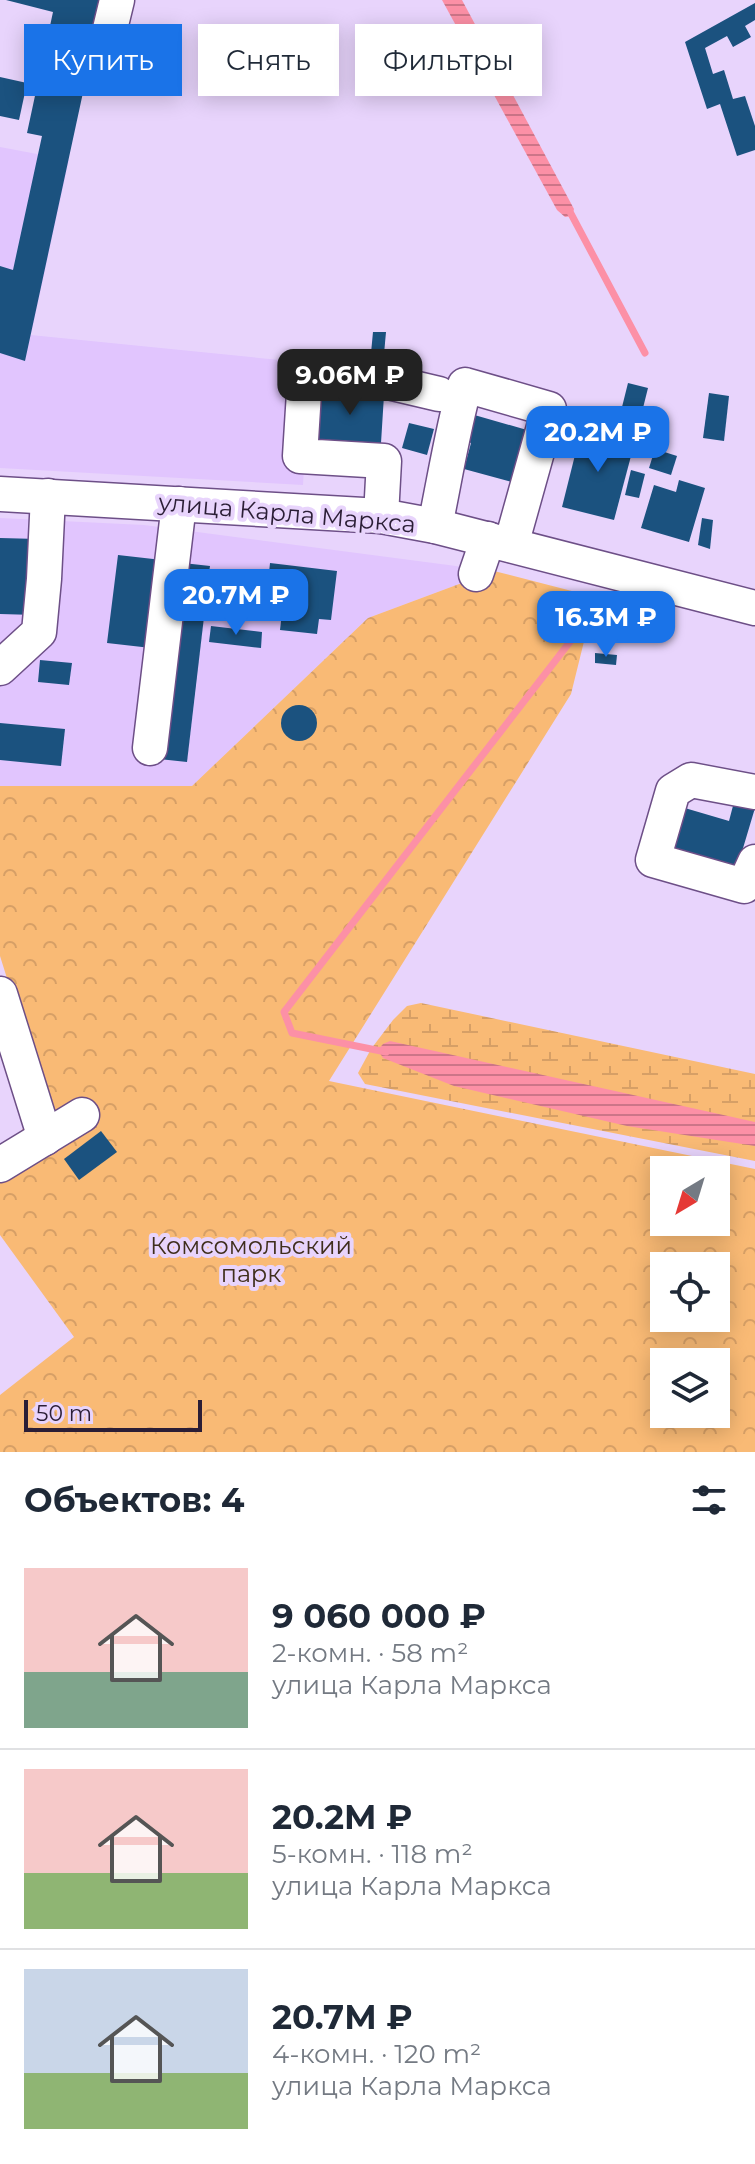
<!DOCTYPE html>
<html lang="ru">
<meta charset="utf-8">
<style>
body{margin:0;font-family:Montserrat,sans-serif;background:#f6f6f7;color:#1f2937;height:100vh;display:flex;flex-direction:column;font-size:30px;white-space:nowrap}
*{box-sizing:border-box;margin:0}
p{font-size:26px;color:#747a83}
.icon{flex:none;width:44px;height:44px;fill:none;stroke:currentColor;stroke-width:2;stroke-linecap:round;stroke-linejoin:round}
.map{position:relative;height:1452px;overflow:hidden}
.panel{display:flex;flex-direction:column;background:#fff;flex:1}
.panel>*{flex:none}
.banner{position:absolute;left:24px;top:24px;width:708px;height:72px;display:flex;gap:16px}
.needle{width:52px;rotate:218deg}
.buttons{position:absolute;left:650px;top:1156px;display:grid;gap:16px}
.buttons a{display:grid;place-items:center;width:80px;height:80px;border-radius:0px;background:#fff;box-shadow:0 4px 20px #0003;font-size:40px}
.scale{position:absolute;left:24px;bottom:20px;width:178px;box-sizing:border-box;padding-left:8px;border:4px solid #2b1e36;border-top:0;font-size:22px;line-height:28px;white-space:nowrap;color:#2b1e36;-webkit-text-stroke:6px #e8d4fc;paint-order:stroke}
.price{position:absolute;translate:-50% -68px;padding:0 18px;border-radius:16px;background:#1a73e8;color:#fff;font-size:26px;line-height:52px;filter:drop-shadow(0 2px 4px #0008)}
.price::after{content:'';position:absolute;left:50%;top:48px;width:24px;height:18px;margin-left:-12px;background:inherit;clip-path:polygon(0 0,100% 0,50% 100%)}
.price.current{background:#222;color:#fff}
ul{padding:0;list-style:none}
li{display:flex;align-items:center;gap:24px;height:200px;padding:0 24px}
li+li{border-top:2px solid #e0e1e3}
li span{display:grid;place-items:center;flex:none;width:224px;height:160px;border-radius:0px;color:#555}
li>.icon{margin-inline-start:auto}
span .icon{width:96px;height:96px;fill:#fffc;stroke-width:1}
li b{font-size:34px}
h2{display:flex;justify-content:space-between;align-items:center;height:96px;padding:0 24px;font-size:34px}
.chip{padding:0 28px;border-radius:0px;background:#fff;box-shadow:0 4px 20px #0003;font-size:28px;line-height:72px}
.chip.current{background:#1a73e8;color:#fff}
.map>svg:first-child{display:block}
</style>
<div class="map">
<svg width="755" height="1452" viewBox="0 0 755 1452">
<defs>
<pattern id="wetland-marsh" width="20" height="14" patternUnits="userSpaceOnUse" patternTransform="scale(2)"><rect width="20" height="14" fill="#f9ba75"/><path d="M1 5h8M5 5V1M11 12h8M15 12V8" fill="none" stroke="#d69f66"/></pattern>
<pattern id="park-crowns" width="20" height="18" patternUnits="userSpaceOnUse" patternTransform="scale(2)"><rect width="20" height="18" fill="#f9ba75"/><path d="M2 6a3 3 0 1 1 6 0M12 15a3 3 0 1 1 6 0" fill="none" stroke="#d69f66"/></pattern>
<pattern id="water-rules" width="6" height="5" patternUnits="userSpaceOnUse" patternTransform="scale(2)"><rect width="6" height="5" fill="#fc90a6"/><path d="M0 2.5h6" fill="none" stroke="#cc7588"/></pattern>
</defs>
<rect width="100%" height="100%" fill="#e8d4fc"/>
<g fill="#e1c5fe">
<polygon points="0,147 69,160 31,335 310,363 303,485 0,468"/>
<polygon points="0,518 144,525 494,571 368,618 192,786 0,786"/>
</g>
<polygon fill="url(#wetland-marsh)" points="421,1003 755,1074 755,1161 365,1084 358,1073 371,1049 393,1020 407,1006"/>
<path fill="url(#park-crowns)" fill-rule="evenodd" d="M 494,571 L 595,597 L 571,694 L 329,1081 L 755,1169 L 755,1452 L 0,1452 L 0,1395 L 74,1337 L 0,1235 L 0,1164 L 44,1096 L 0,956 L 0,786 L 192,786 L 368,618 ZM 664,1170 L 716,1170 L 716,1222 L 664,1222 ZM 664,1266 L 716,1266 L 716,1318 L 664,1318 ZM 664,1362 L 716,1362 L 716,1414 L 664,1414 Z"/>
<g fill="url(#water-rules)">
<polygon points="442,0 462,0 574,209 572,216 565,217 557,210"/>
<polygon points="390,1041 755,1122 755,1146 627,1126 454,1086 383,1058 378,1050 383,1044"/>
</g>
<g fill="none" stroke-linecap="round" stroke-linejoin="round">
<g stroke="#fc90a6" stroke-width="7">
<polyline points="569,210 645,353"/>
<polyline points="386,1052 292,1033 284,1012 603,599"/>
</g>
</g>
<g fill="#1b527f">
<polygon points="6,0 103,0 25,361 0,353 0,266 13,270 42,136 27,133 53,12"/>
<polygon points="755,3 755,20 745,26 751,37 733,47 727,36 705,48 713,74 724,70 733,99 745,96 755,126 755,150 737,156 720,104 707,109 685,42"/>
<polygon points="0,77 27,83 19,120 0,116"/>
<polygon points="373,332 386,332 384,354 371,353"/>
<polygon points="628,383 648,388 642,412 622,407"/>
<polygon points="318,391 384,395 381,443 315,439"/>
<polygon points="709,393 729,396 724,441 703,438"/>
<polygon points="464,412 527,430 512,482 464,469 471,443 457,438"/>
<polygon points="409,423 434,429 427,455 402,448"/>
<polygon points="582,427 635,441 614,520 562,507"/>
<polygon points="655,449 677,456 671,475 649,468"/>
<polygon points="631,470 645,474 639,498 625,495"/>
<polygon points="679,480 705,488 689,542 641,528 654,485 676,492"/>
<polygon points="702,518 713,520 710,549 698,545"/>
<polygon points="0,538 38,539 35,615 0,614"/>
<polygon points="118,555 162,560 151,648 107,643"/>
<polygon points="183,563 210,566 207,587 180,584"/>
<polygon points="270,563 337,571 331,620 319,619 317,634 280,630 284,595 267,593"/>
<polygon points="176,614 204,617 187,762 159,759"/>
<polygon points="211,626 262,632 261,648 209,642"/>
<polygon points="595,653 617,655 616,665 595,663"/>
<polygon points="40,660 72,663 69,685 38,682"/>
<circle cx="299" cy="723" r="18"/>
<polygon points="0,723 65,729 61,766 0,760"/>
<polygon points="734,802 755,808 735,875 664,854 678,806 729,821"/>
<polygon points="101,1131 117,1152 79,1180 64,1159"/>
</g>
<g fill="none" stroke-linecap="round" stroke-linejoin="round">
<g stroke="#6d4f87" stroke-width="37">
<g id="minor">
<polyline points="102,62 117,0"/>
<polyline points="0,494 381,516 435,526 755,608"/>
<polyline points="381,516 384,461 300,456 305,377 388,382 439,394"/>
<path d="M 435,526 C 445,478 452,432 465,385 L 549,409 L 511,545"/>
<polyline points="476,574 488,539"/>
<polyline points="0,668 39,632 44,579 48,496"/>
<polyline points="150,748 179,504"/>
<polyline points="755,792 691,780 673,791 653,860 744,886 755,862"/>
<polyline points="0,994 45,1138"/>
<polyline points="0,1165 82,1115"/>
</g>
</g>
<use href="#minor" stroke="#fff" stroke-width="34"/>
</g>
<g text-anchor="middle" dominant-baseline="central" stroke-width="8" stroke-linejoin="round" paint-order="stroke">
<g font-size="24" fill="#2b1e36" stroke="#e8d4fc">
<text transform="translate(287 513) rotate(5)">улица Карла Маркса</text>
</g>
<g font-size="24" fill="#3f2e1c" stroke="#e8d4fc">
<text x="251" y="1245">Комсомольский<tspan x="251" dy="28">парк</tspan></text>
</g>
</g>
</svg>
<div class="buttons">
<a><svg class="needle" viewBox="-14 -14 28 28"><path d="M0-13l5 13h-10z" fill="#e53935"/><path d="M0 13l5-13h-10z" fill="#747a83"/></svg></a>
<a><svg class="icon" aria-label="locate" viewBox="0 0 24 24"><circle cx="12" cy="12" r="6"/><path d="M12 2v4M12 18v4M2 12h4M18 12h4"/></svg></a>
<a><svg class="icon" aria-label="layers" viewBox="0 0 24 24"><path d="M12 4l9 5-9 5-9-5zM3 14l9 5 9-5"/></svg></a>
</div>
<div class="scale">50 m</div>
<b class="price current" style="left:350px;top:417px">9.06M ₽</b>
<b class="price" style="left:598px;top:474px">20.2M ₽</b>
<b class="price" style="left:236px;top:637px">20.7M ₽</b>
<b class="price" style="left:606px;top:659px">16.3M ₽</b>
<div class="banner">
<a class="chip current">Купить</a>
<a class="chip">Снять</a>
<a class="chip">Фильтры</a>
</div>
</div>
<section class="panel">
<h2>Объектов: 4<svg class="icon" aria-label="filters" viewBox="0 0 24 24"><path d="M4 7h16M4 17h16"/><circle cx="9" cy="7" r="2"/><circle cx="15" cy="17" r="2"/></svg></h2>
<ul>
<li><span style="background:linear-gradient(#f6c9c9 65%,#7fa58c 0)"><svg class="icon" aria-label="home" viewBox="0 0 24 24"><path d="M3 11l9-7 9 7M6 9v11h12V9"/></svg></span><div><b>9 060 000 ₽</b><p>2-комн. · 58 m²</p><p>улица Карла Маркса</p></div></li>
<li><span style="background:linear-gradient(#f6c9c9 65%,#8fb573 0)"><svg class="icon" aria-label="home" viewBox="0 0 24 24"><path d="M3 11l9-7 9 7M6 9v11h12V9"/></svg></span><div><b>20.2M ₽</b><p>5-комн. · 118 m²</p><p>улица Карла Маркса</p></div></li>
<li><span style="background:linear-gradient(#c9d6e8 65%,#8fb573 0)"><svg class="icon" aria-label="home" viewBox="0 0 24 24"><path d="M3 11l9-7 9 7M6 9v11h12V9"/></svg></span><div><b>20.7M ₽</b><p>4-комн. · 120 m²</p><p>улица Карла Маркса</p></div></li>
</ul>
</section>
